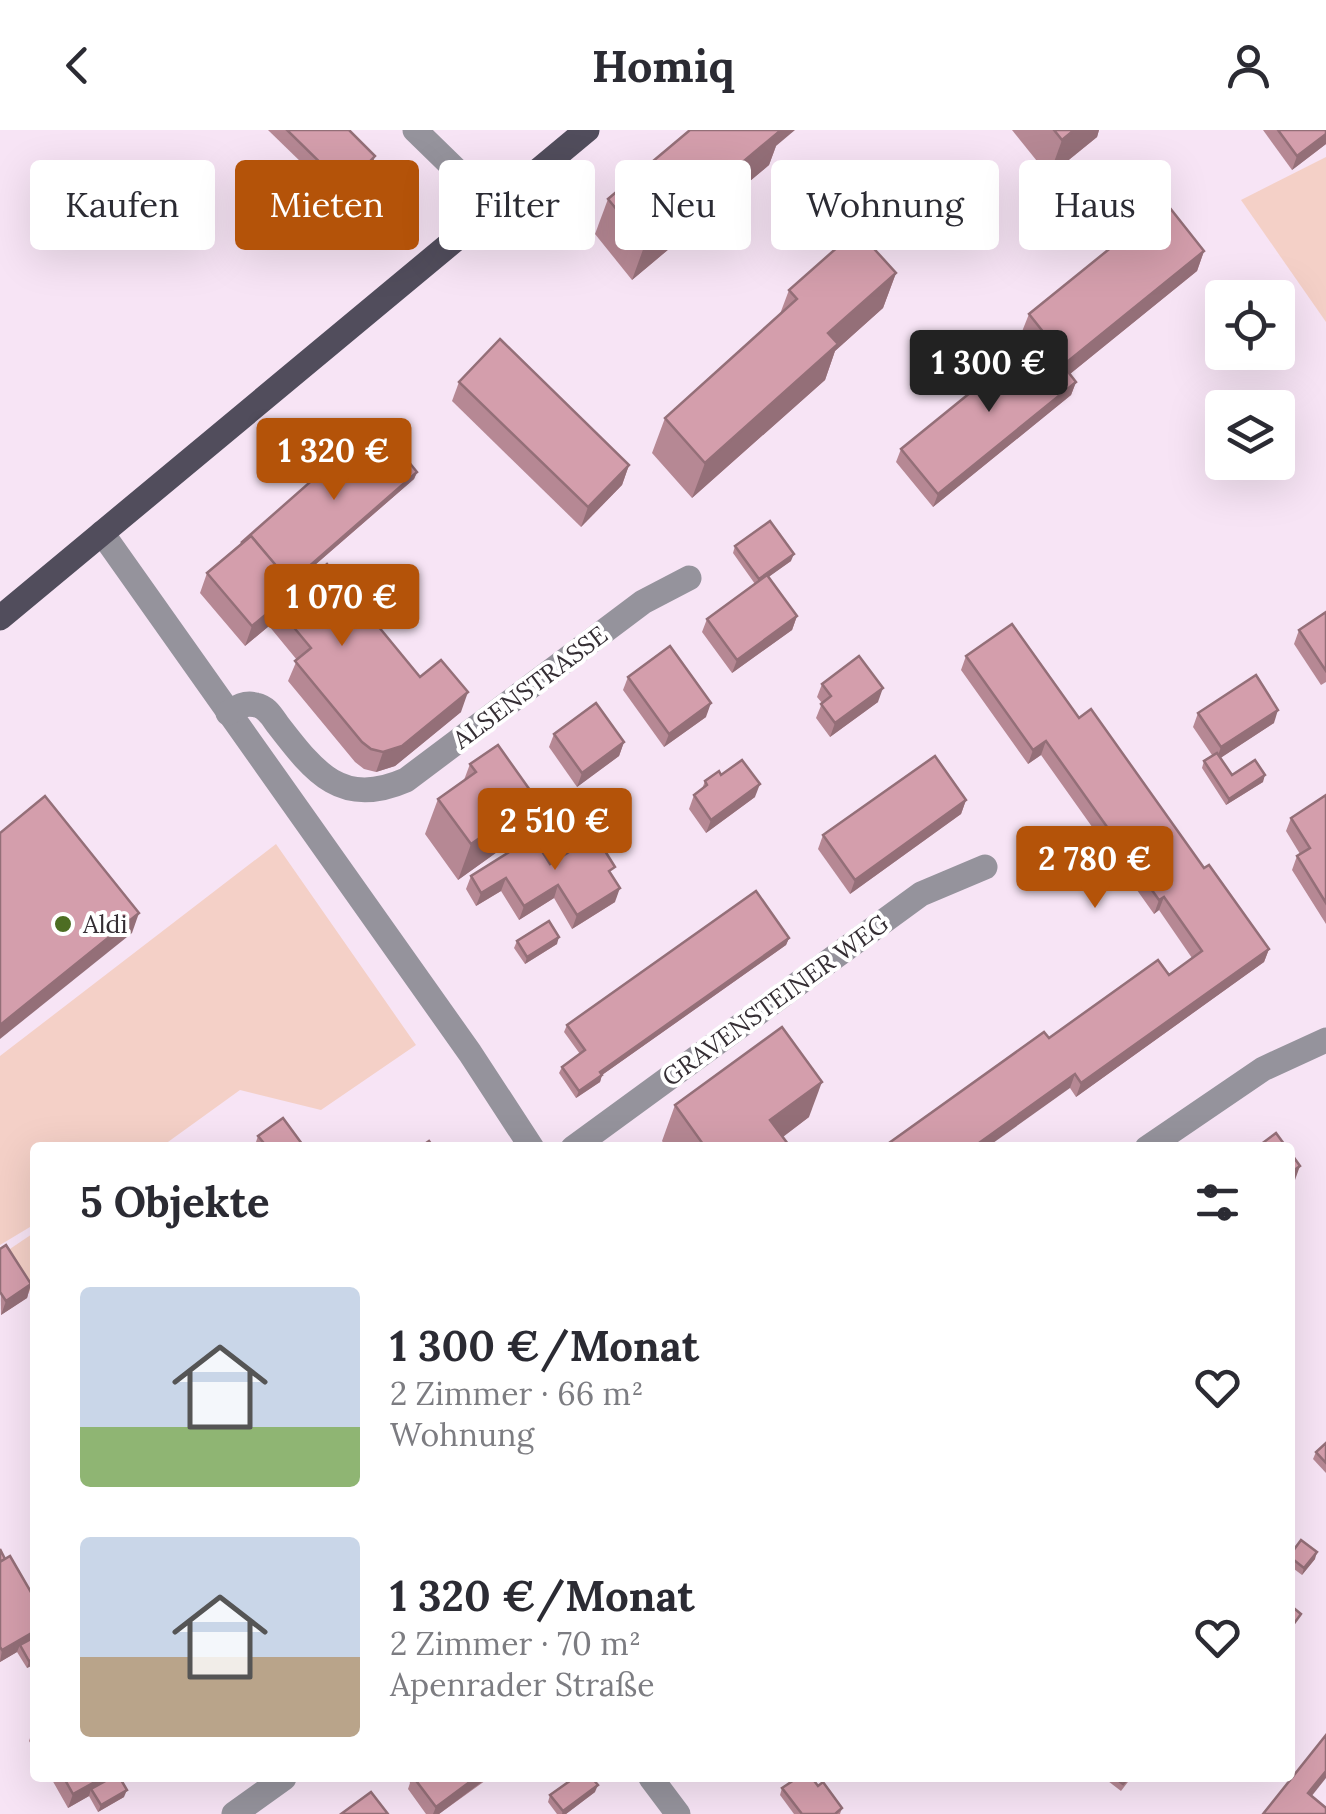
<!DOCTYPE html>
<html lang="de">
<meta charset="utf-8">
<style>
body{margin:0;font-family:Lora,serif;background:#f2f2f3;color:#2b2b33;height:100vh;display:flex;flex-direction:column;font-size:38px;white-space:nowrap}
*{box-sizing:border-box;margin:0}
p{font-size:32px;color:#7c7c81}
.icon{flex:none;width:55px;height:55px;fill:none;stroke:currentColor;stroke-width:2;stroke-linecap:round;stroke-linejoin:round}
.map{position:relative;flex:1;overflow:hidden}
.panel{position:absolute;left:30px;top:1012px;width:1265px;height:640px;display:flex;flex-direction:column;background:#fff;border-radius:10px;box-shadow:0 10px 40px #0002}
.panel>*{flex:none}
.banner{position:absolute;left:30px;top:30px;width:1268px;height:90px;display:flex;gap:20px}
.fabs{position:absolute;left:1205px;top:150px;display:grid;gap:20px}
.fabs a{display:grid;place-items:center;width:90px;height:90px;border-radius:10px;background:#fff;box-shadow:0 10px 40px #0002;font-size:50px}
.price{position:absolute;translate:-50% -85px;padding:0 22px;border-radius:10px;background:#b45309;color:#fff;font-size:32px;line-height:65px;filter:drop-shadow(0 2px 5px #0008)}
.price::after{content:'';position:absolute;left:50%;top:60px;width:30px;height:22px;margin-left:-15px;background:inherit;clip-path:polygon(0 0,100% 0,50% 100%)}
.price.selected{background:#222;color:#fff}
ul{padding:0;list-style:none}
li{display:flex;align-items:center;gap:30px;height:250px;padding:0 50px}
li span{display:grid;place-items:center;flex:none;width:280px;height:200px;border-radius:10px;color:#555}
li>.icon{margin-inline-start:auto}
span .icon{width:120px;height:120px;fill:#fffc;stroke-width:1}
li b{font-size:42px}
h2{display:flex;justify-content:space-between;align-items:center;height:120px;padding:0 50px;font-size:42px}
.pill{padding:0 35px;border-radius:10px;background:#fff;box-shadow:0 10px 40px #0002;font-size:35px;line-height:90px}
.pill.selected{background:#b45309;color:#fff}
header{display:flex;justify-content:space-between;align-items:center;height:130px;padding:0 50px;background:#fff;font-size:45px;font-weight:800}
.map>svg:first-child{display:block}
</style>
<header><svg class="icon" aria-label="back" viewBox="0 0 24 24"><path d="M15 5l-7 7 7 7"/></svg>Homiq<svg class="icon" aria-label="person" viewBox="0 0 24 24"><circle cx="12" cy="8" r="4"/><path d="M4 21q1-7 8-7t8 7"/></svg></header>
<div class="map">
<svg width="1326" height="1684" viewBox="0 0 1326 1684">
<rect width="100%" height="100%" fill="#f7e4f5"/>
<g fill="#f4d0c7">
<polygon points="1326,27 1326,192 1241,70"/>
<polygon points="276,714 416,915 321,980 240,960 161,1017 35,1018 35,1094 0,1115 0,926"/>
<polygon points="35,1102 35,1170 4,1123"/>
</g>
<g fill="none" stroke-linecap="round" stroke-linejoin="round">
<g stroke="#95939c" stroke-width="25">
<polyline points="415,0 494,77"/>
<polyline points="102,403 470,923 532,1018"/>
<path d="M 228,583 C 237,577 245,572 256,575 C 267,577 272,587 278,595 C 315,643 342,678 406,650 L 643,472 L 689,448"/>
<polyline points="573,1018 921,764 985,737"/>
<polyline points="1147,1018 1263,939 1326,910"/>
<polyline points="651,1648 678,1684"/>
<polyline points="234,1684 284,1648"/>
</g>
<polyline stroke="#514d5c" stroke-width="25" points="0,488 587,0"/>
</g>
<g fill="#b68894">
<polygon points="268,0 349,0 375,26 370,39 340,70"/>
<polygon points="1012,0 1099,0 1097,7 1049,46"/>
<polygon points="1263,0 1326,0 1326,14 1292,40"/>
<polygon points="776,16 769,35 632,150 595,104 608,69"/>
<polygon points="382,81 380,88 352,116 333,96 336,89"/>
<polygon points="1204,121 1197,141 1070,244 1076,252 1071,265 933,377 896,332 901,319 1030,214 1021,204 1029,184"/>
<polygon points="896,143 883,178 835,221 825,250 692,368 652,323 665,288 780,184 789,160"/>
<polygon points="459,252 629,335 622,355 581,397 452,271"/>
<polygon points="417,342 414,349 292,455 296,459 420,547 461,582 395,636 376,642 364,639 355,632 288,551 297,530 269,496 245,516 200,463 207,443 241,413"/>
<polygon points="735,416 791,431 768,447 797,486 792,500 732,543 702,502 707,489 755,454 733,423"/>
<polygon points="1326,482 1326,552 1321,555 1294,514 1299,500"/>
<polygon points="966,526 1079,588 1204,738 1269,819 1264,832 1076,967 1070,958 1049,908 1169,845 1192,828 1159,780 1154,784 1041,625 1028,634 961,540"/>
<polygon points="628,547 706,587 664,617 623,560"/>
<polygon points="822,554 878,572 830,607 816,588 822,573 817,567"/>
<polygon points="1198,583 1274,593 1220,628 1232,645 1263,652 1226,675 1202,638 1204,631 1212,625 1193,597"/>
<polygon points="554,604 624,612 619,626 577,657 549,617"/>
<polygon points="470,634 519,698 515,701 511,712 458,750 425,704 438,669 464,650"/>
<polygon points="721,645 755,667 706,703 689,679 694,665 702,659 705,651"/>
<polygon points="1326,665 1326,794 1292,740 1297,726 1300,724 1286,701 1291,688"/>
<polygon points="966,670 961,684 850,764 818,719 823,705"/>
<polygon points="570,710 612,746 615,772 572,799 554,768 519,790 501,761 476,776 466,759 471,746 550,734 566,724"/>
<polygon points="789,808 786,815 602,945 600,952 576,968 559,943 562,937 580,924 564,902 567,895"/>
<polygon points="517,811 557,814 525,834 514,818"/>
<polygon points="675,975 809,987 783,1007 791,1018 667,1018 662,1011"/>
<polygon points="258,1006 305,1018 254,1018"/>
<polygon points="0,1119 31,1154 27,1168 1,1185"/>
<polygon points="1326,1313 1326,1343 1313,1329 1316,1322"/>
<polygon points="0,1420 35,1534 27,1538 17,1522 0,1532"/>
<polygon points="1290,1425 1315,1429 1302,1445 1290,1436"/>
<polygon points="34,1597 35,1597 35,1621 29,1611"/>
<polygon points="51,1648 120,1648 124,1667 98,1682 89,1666 68,1678"/>
<polygon points="408,1648 489,1648 439,1684 426,1684 408,1659 410,1653"/>
<polygon points="1104,1648 1131,1648 1121,1661"/>
<polygon points="818,1656 842,1678 840,1684 794,1684 780,1665 782,1658"/>
<polygon points="595,1662 566,1684 557,1684 548,1672 550,1665"/>
</g>
<g fill="#946f78">
<polygon points="773,0 795,0 776,16 769,35 632,150 645,114"/>
<polygon points="1074,0 1099,0 1097,7 1049,46 1062,10"/>
<polygon points="1326,4 1326,14 1292,40 1297,26"/>
<polygon points="375,26 370,39 340,70 345,57"/>
<polygon points="382,81 380,88 352,116 354,109"/>
<polygon points="1204,121 1197,141 1060,252 1067,232"/>
<polygon points="896,143 883,178 835,221 825,250 692,368 705,333 828,203"/>
<polygon points="1076,252 1071,265 933,377 938,364"/>
<polygon points="629,335 622,355 581,397 588,377"/>
<polygon points="417,342 414,349 278,467 281,460"/>
<polygon points="794,424 791,431 756,456 759,449"/>
<polygon points="276,476 269,496 245,516 252,496"/>
<polygon points="797,486 792,500 732,543 737,530"/>
<polygon points="883,558 878,572 830,607 835,593"/>
<polygon points="468,562 461,582 395,636 376,642 383,622"/>
<polygon points="711,573 706,587 664,617 669,604"/>
<polygon points="1278,580 1274,593 1216,631 1221,617"/>
<polygon points="1046,611 1041,625 1028,634 1033,620"/>
<polygon points="624,612 619,626 577,657 582,643"/>
<polygon points="1265,645 1263,652 1226,675 1229,669"/>
<polygon points="760,654 755,667 706,703 711,690"/>
<polygon points="532,663 519,698 515,701 511,712 458,750 471,714 520,671"/>
<polygon points="966,670 961,684 850,764 855,750"/>
<polygon points="506,748 501,761 476,776 481,763"/>
<polygon points="558,755 554,768 519,790 524,776"/>
<polygon points="620,758 615,772 572,799 577,785"/>
<polygon points="1164,767 1159,780 1154,784 1159,770"/>
<polygon points="139,783 132,803 0,909 0,895"/>
<polygon points="559,807 557,814 525,834 527,827"/>
<polygon points="789,808 786,815 602,945 600,952 576,968 579,961 600,942"/>
<polygon points="1269,819 1264,832 1076,967 1081,953"/>
<polygon points="1075,944 1070,958 986,1018 972,1018"/>
<polygon points="822,952 809,987 768,1018 770,990"/>
<polygon points="1300,1036 1295,1050 1290,1053 1290,1043"/>
<polygon points="31,1154 27,1168 1,1185 6,1171"/>
<polygon points="1317,1422 1315,1429 1302,1445 1304,1438"/>
<polygon points="35,1501 35,1512 20,1515 17,1522 0,1532 2,1520"/>
<polygon points="35,1528 35,1534 27,1538 29,1531"/>
<polygon points="1326,1641 1326,1648 1303,1677 1308,1663"/>
<polygon points="102,1648 116,1648 91,1659 89,1666 68,1678 73,1664"/>
<polygon points="475,1648 487,1648 439,1684 433,1684 436,1677"/>
<polygon points="598,1655 595,1662 566,1684 562,1684 563,1681"/>
<polygon points="127,1660 124,1667 98,1682 101,1675"/>
</g>
<g fill="#d49eac" stroke="#946f78" stroke-width="2.5">
<polygon points="287,0 349,0 375,26 345,57"/>
<polygon points="690,0 781,0 645,114 608,69"/>
<polygon points="1054,0 1074,0 1062,10"/>
<polygon points="1278,0 1326,0 1326,4 1297,26"/>
<polygon points="363,62 382,81 354,109 336,89"/>
<polygon points="1166,73 1204,121 1067,232 1029,184"/>
<polygon points="857,100 896,143 828,203 838,214 705,333 665,288 797,169 789,160"/>
<polygon points="1040,206 1076,252 938,364 901,319"/>
<polygon points="500,209 629,335 588,377 459,252"/>
<polygon points="377,293 417,342 290,453 251,406 241,413"/>
<polygon points="770,391 794,424 759,449 735,416"/>
<polygon points="251,406 296,459 327,434 420,547 441,530 468,562 402,616 383,622 371,619 362,612 295,531 311,518 276,476 252,496 207,443"/>
<polygon points="767,445 797,486 737,530 707,489"/>
<polygon points="1326,482 1326,541 1299,500"/>
<polygon points="1012,494 1079,588 1091,579 1204,738 1209,735 1269,819 1081,953 1075,944 972,1018 882,1018 1044,902 1049,908 1158,830 1169,845 1202,821 1164,767 1159,770 1046,611 1033,620 966,526"/>
<polygon points="670,516 711,573 669,604 628,547"/>
<polygon points="859,526 883,558 835,593 821,574 831,566 822,554"/>
<polygon points="1256,545 1278,580 1221,617 1198,583"/>
<polygon points="596,573 624,612 582,643 554,604"/>
<polygon points="498,615 532,663 520,671 524,677 471,714 438,669 476,642 470,634"/>
<polygon points="1217,623 1232,645 1255,630 1265,645 1229,669 1204,631"/>
<polygon points="935,626 966,670 855,750 823,705"/>
<polygon points="742,630 760,654 711,690 694,665 707,655 705,651 719,641 721,645"/>
<polygon points="1326,665 1326,773 1297,726 1310,718 1291,688"/>
<polygon points="45,666 139,783 0,895 0,703"/>
<polygon points="590,697 615,737 609,741 620,758 577,785 558,755 524,776 506,748 481,763 471,746 533,707 550,734 575,718 570,710"/>
<polygon points="756,761 789,808 600,942 602,945 579,961 562,937 585,920 567,895"/>
<polygon points="549,791 559,807 527,827 517,811"/>
<polygon points="782,897 822,952 770,990 791,1018 699,1018 703,1014 675,975"/>
<polygon points="283,988 305,1018 256,1018 263,1012 258,1006"/>
<polygon points="1276,1003 1287,1018 1256,1018"/>
<polygon points="429,1011 434,1018 419,1018"/>
<polygon points="1290,1022 1300,1036 1290,1043"/>
<polygon points="6,1115 31,1154 6,1171 0,1162 0,1119"/>
<polygon points="1326,1313 1326,1333 1316,1322"/>
<polygon points="1301,1410 1317,1422 1304,1438 1290,1427 1290,1425"/>
<polygon points="0,1419 5,1429 0,1432"/>
<polygon points="10,1426 35,1469 35,1501 2,1520 0,1517 0,1432"/>
<polygon points="1290,1475 1301,1484 1290,1499"/>
<polygon points="35,1507 35,1528 29,1531 20,1515"/>
<polygon points="1326,1605 1326,1641 1308,1663 1326,1678 1326,1684 1263,1684"/>
<polygon points="64,1648 102,1648 73,1664"/>
<polygon points="111,1648 120,1648 127,1660 101,1675 91,1659"/>
<polygon points="414,1648 475,1648 436,1677"/>
<polygon points="574,1648 592,1648 598,1655 563,1681 550,1665"/>
<polygon points="797,1648 812,1648 818,1656 823,1652 842,1678 835,1684 802,1684 782,1658"/>
<polygon points="1115,1648 1128,1648 1123,1654"/>
<polygon points="371,1662 388,1684 341,1684"/>
</g>
<circle fill="#4d6d23" stroke="#fff" stroke-width="4" cx="63" cy="794" r="10"/>
<g text-anchor="middle" dominant-baseline="central" stroke-width="8" stroke-linejoin="round" paint-order="stroke">
<g font-size="25" fill="#352e34" stroke="#fff">
<text transform="translate(530 557) rotate(-37)">ALSENSTRASSE</text>
<text transform="translate(775 870) rotate(-36)">GRAVENSTEINER WEG</text>
</g>
<g font-size="25" fill="#352e34" stroke="#fff" text-anchor="start">
<text x="83" y="794">Aldi</text>
</g>
</g>
</svg>
<div class="fabs">
<a><svg class="icon" aria-label="locate" viewBox="0 0 24 24"><circle cx="12" cy="12" r="6"/><path d="M12 2v4M12 18v4M2 12h4M18 12h4"/></svg></a>
<a><svg class="icon" aria-label="layers" viewBox="0 0 24 24"><path d="M12 4l9 5-9 5-9-5zM3 14l9 5 9-5"/></svg></a>
</div>
<b class="price selected" style="left:989px;top:285px">1 300 €</b>
<b class="price" style="left:334px;top:373px">1 320 €</b>
<b class="price" style="left:342px;top:519px">1 070 €</b>
<b class="price" style="left:555px;top:743px">2 510 €</b>
<b class="price" style="left:1095px;top:781px">2 780 €</b>
<div class="banner">
<a class="pill">Kaufen</a>
<a class="pill selected">Mieten</a>
<a class="pill">Filter</a>
<a class="pill">Neu</a>
<a class="pill">Wohnung</a>
<a class="pill">Haus</a>
</div>
<section class="panel">
<h2>5 Objekte<svg class="icon" aria-label="filters" viewBox="0 0 24 24"><path d="M4 7h16M4 17h16"/><circle cx="9" cy="7" r="2"/><circle cx="15" cy="17" r="2"/></svg></h2>
<ul>
<li><span style="background:linear-gradient(#c9d6e8 70%,#8fb573 0)"><svg class="icon" aria-label="home" viewBox="0 0 24 24"><path d="M3 11l9-7 9 7M6 9v11h12V9"/></svg></span><div><b>1 300 €/Monat</b><p>2 Zimmer · 66 m²</p><p>Wohnung</p></div><svg class="icon" aria-label="heart" viewBox="0 0 24 24"><path d="M12 20l-8-8c-3-5 5-10 8-4 3-6 11-1 8 4z"/></svg></li>
<li><span style="background:linear-gradient(#c9d6e8 60%,#b9a48a 0)"><svg class="icon" aria-label="home" viewBox="0 0 24 24"><path d="M3 11l9-7 9 7M6 9v11h12V9"/></svg></span><div><b>1 320 €/Monat</b><p>2 Zimmer · 70 m²</p><p>Apenrader Straße</p></div><svg class="icon" aria-label="heart" viewBox="0 0 24 24"><path d="M12 20l-8-8c-3-5 5-10 8-4 3-6 11-1 8 4z"/></svg></li>
</ul>
</section>
</div>
